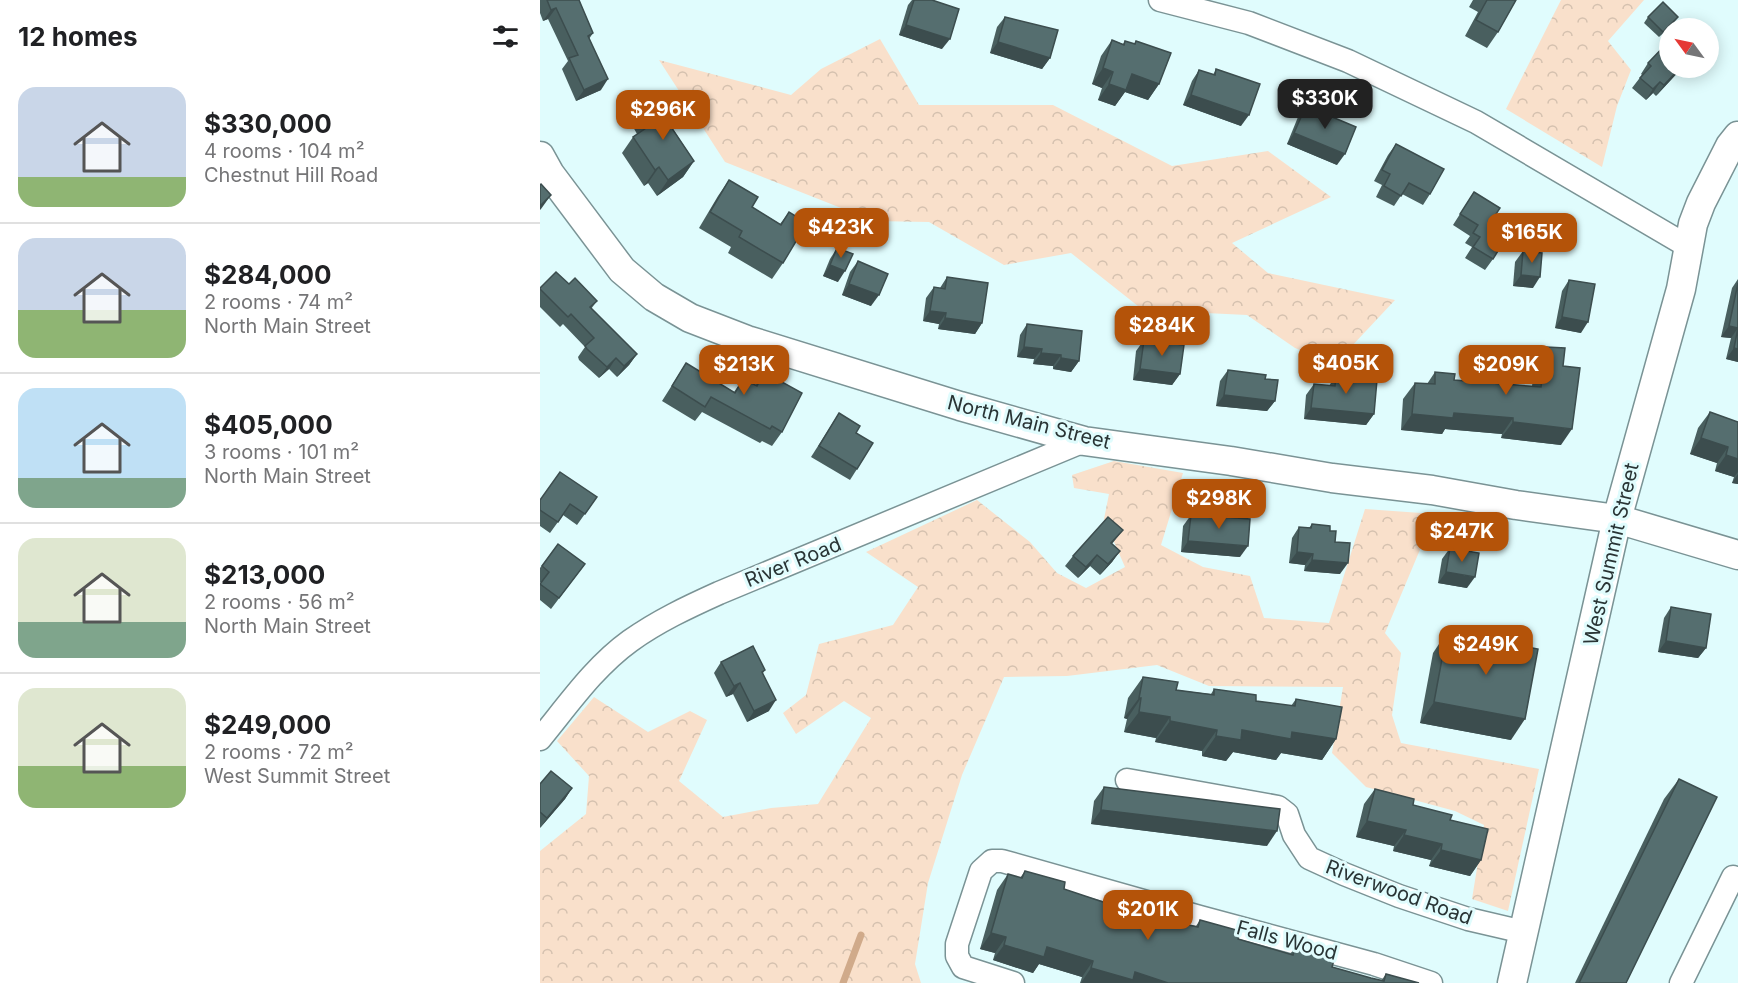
<!DOCTYPE html>
<meta charset="utf-8">
<style>
body{margin:0;font-family:Inter,sans-serif;background:#f6f6f6;color:#202124;height:100vh;display:flex;flex-direction:column;font-size:22px;white-space:nowrap}
*{box-sizing:border-box;margin:0}
p{font-size:20px;color:#757577}
.icon{flex:none;width:33px;height:33px;fill:none;stroke:currentColor;stroke-width:2;stroke-linecap:round;stroke-linejoin:round}
.map{position:relative;flex:1;overflow:hidden}
.side{display:flex;flex-direction:column;background:#fff;width:540px}
.side>*{flex:none}
.needle{width:39px;rotate:303deg}
.tools{position:absolute;left:1119px;top:18px;display:grid;gap:12px}
.tools a{display:grid;place-items:center;width:60px;height:60px;border-radius:50%;background:#fff;box-shadow:0 3px 15px #0003;font-size:30px}
.price{position:absolute;translate:-50% -51px;padding:0 14px;border-radius:12px;background:#b45309;color:#fff;font-size:20px;line-height:39px;filter:drop-shadow(0 2px 3px #0008)}
.price::after{content:'';position:absolute;left:50%;top:36px;width:18px;height:14px;margin-left:-9px;background:inherit;clip-path:polygon(0 0,100% 0,50% 100%)}
.price.active{background:#222;color:#fff}
ul{padding:0;list-style:none}
li{display:flex;align-items:center;gap:18px;height:150px;padding:0 18px}
li+li{border-top:2px solid #e0e0e0}
li span{display:grid;place-items:center;flex:none;width:168px;height:120px;border-radius:18px;color:#555}
li>.icon{margin-inline-start:auto}
span .icon{width:72px;height:72px;fill:#fffc;stroke-width:1}
li b{font-size:26px}
h2{display:flex;justify-content:space-between;align-items:center;height:72px;padding:0 18px;font-size:26px}
main{display:flex;flex:1;min-height:0}
.map>svg:first-child{display:block}
</style>
<main>
<section class="side">
<h2>12 homes<svg class="icon" aria-label="filters" viewBox="0 0 24 24"><path d="M4 7h16M4 17h16"/><circle cx="9" cy="7" r="2"/><circle cx="15" cy="17" r="2"/></svg></h2>
<ul>
<li><span style="background:linear-gradient(#c9d6e8 75%,#8fb573 0)"><svg class="icon" aria-label="home" viewBox="0 0 24 24"><path d="M3 11l9-7 9 7M6 9v11h12V9"/></svg></span><div><b>$330,000</b><p>4 rooms · 104 m²</p><p>Chestnut Hill Road</p></div></li>
<li><span style="background:linear-gradient(#c9d6e8 60%,#8fb573 0)"><svg class="icon" aria-label="home" viewBox="0 0 24 24"><path d="M3 11l9-7 9 7M6 9v11h12V9"/></svg></span><div><b>$284,000</b><p>2 rooms · 74 m²</p><p>North Main Street</p></div></li>
<li><span style="background:linear-gradient(#bfe0f5 75%,#7fa58c 0)"><svg class="icon" aria-label="home" viewBox="0 0 24 24"><path d="M3 11l9-7 9 7M6 9v11h12V9"/></svg></span><div><b>$405,000</b><p>3 rooms · 101 m²</p><p>North Main Street</p></div></li>
<li><span style="background:linear-gradient(#dfe7d0 70%,#7fa58c 0)"><svg class="icon" aria-label="home" viewBox="0 0 24 24"><path d="M3 11l9-7 9 7M6 9v11h12V9"/></svg></span><div><b>$213,000</b><p>2 rooms · 56 m²</p><p>North Main Street</p></div></li>
<li><span style="background:linear-gradient(#dfe7d0 65%,#8fb573 0)"><svg class="icon" aria-label="home" viewBox="0 0 24 24"><path d="M3 11l9-7 9 7M6 9v11h12V9"/></svg></span><div><b>$249,000</b><p>2 rooms · 72 m²</p><p>West Summit Street</p></div></li>
</ul>
</section>
<div class="map">
<svg width="1198" height="983" viewBox="0 0 1198 983">
<defs>
<pattern id="forest-crowns" width="20" height="18" patternUnits="userSpaceOnUse" patternTransform="scale(1.5)"><rect width="20" height="18" fill="#f9e0cb"/><path d="M2 6a3 3 0 1 1 6 0M12 15a3 3 0 1 1 6 0" fill="none" stroke="#d5c1af"/></pattern>
</defs>
<rect width="100%" height="100%" fill="#e0fcfd"/>
<g fill="url(#forest-crowns)">
<polygon points="1021,0 1104,0 1068,41 1091,70 1077,106 1062,167 966,109"/>
<polygon points="340,39 379,105 513,105 632,166 728,151 791,197 692,243 728,273 855,300 795,364 755,348 707,315 603,310 531,253 464,265 389,222 334,221 185,162 119,60 251,95 281,69"/>
<polygon points="574,461 643,473 621,545 663,567 710,576 724,618 789,623 825,509 895,514 845,633 861,653 852,715 861,743 999,769 968,911 932,899 944,825 915,811 826,787 792,753 803,687 669,686 617,665 527,676 464,677 422,775 388,883 375,964 381,983 0,983 0,851 46,814 49,776 17,741 54,697 108,732 150,711 167,720 139,781 183,817 231,808 278,804 331,718 304,701 256,734 243,713 266,695 279,644 353,625 378,587 326,552 437,500 490,542 517,573 546,588 585,567 564,519 569,494 534,488 532,475"/>
</g>
<g fill="none" stroke-linecap="round" stroke-linejoin="round">
<polyline stroke="#d0aa8a" stroke-width="7" points="303,983 321,935"/>
<g stroke="#7a9395" stroke-width="25">
<g id="minor">
<polyline points="620,0 709,23 808,61 936,122 1149,247"/>
<path d="M 0,739 C 28,705 54,667 90,641 C 118,621 148,607 179,593 L 544,441"/>
<polyline points="587,780 738,807 747,814 754,835 769,858 804,874 859,896 928,919 984,932"/>
<polyline points="473,983 423,967 417,956 417,944 441,871 452,861 462,861 660,917 834,964 891,983"/>
<polyline points="1141,983 1193,877"/>
</g>
</g>
<g stroke="#7a9395" stroke-width="31">
<g id="tertiary">
<polyline points="0,156 10,174 82,270 114,297 150,318 207,340 420,406 544,441 691,461 792,478 892,490 976,505 1077,519 1198,555"/>
<polyline points="972,983 1077,519 1141,289 1153,224 1161,203 1190,146 1198,136"/>
</g>
</g>
<use href="#minor" stroke="#fff" stroke-width="22"/>
<use href="#tertiary" stroke="#fff" stroke-width="28"/>
</g>
<g fill="#495f5f">
<polygon points="0,0 39,0 53,33 49,39 61,90 36,101 22,69 28,61 8,19 3,21 0,13"/>
<polygon points="372,0 392,0 402,49 359,35 368,5"/>
<polygon points="933,0 976,0 958,32 947,48 925,36 938,12 929,7"/>
<polygon points="465,17 510,58 502,69 450,53 457,27"/>
<polygon points="1108,17 1134,22 1119,37 1104,23"/>
<polygon points="572,40 583,44 585,41 594,44 596,41 619,84 608,100 585,92 575,106 558,100 562,88 552,84 561,56"/>
<polygon points="1108,63 1130,68 1142,68 1116,96 1113,93 1106,100 1092,88 1102,75 1101,74"/>
<polygon points="676,69 701,126 643,105 652,81 659,70 673,75"/>
<polygon points="766,106 797,165 747,144 758,117"/>
<polygon points="103,109 137,118 131,126 154,161 143,177 117,196 108,183 104,186 82,153 93,137 97,134 92,125"/>
<polygon points="856,144 890,194 883,205 862,194 854,206 836,197 842,185 834,181 848,155"/>
<polygon points="189,180 212,207 240,224 249,212 243,263 232,279 188,253 191,247 159,228 178,196"/>
<polygon points="934,192 956,214 953,259 945,270 925,258 932,247 925,243 930,236 913,225"/>
<polygon points="297,248 298,282 283,276 290,259"/>
<polygon points="983,251 993,288 973,286 975,262"/>
<polygon points="318,261 331,306 302,295 310,272"/>
<polygon points="407,277 442,323 435,334 398,329 399,324 383,321 386,298 394,287 400,288"/>
<polygon points="1198,279 1198,362 1186,359 1191,338 1181,337 1192,288"/>
<polygon points="1029,280 1041,333 1015,328 1022,291"/>
<polygon points="29,284 57,301 51,309 97,354 89,365 77,377 69,369 59,378 39,360 38,357 45,347 23,324 20,327 0,307 0,289"/>
<polygon points="487,324 539,361 531,372 513,369 513,366 493,364 494,359 477,357 480,335"/>
<polygon points="604,340 640,374 632,385 593,380 596,351"/>
<polygon points="1006,347 1023,366 1021,445 961,438 962,434 905,429 902,434 861,430 863,399 875,383 887,384 895,372 914,380 992,386 995,363"/>
<polygon points="146,363 194,392 203,379 215,385 224,372 242,432 232,446 222,441 220,443 162,412 155,421 122,401"/>
<polygon points="688,370 725,379 735,401 727,411 676,406 680,381"/>
<polygon points="796,375 834,414 826,425 764,419 766,395 774,384 789,386"/>
<polygon points="1170,412 1198,422 1198,484 1192,483 1194,477 1175,471 1177,463 1150,454 1158,428"/>
<polygon points="299,413 316,433 317,469 310,480 271,457"/>
<polygon points="57,497 37,525 23,515 10,533 0,526 0,500"/>
<polygon points="651,515 700,557 641,552 643,526"/>
<polygon points="772,524 790,531 795,542 800,574 764,571 765,565 749,563 752,538 759,527 769,528"/>
<polygon points="583,530 572,544 580,551 572,562 560,575 550,566 538,578 525,566 533,556"/>
<polygon points="18,544 45,564 11,609 0,600 0,585 2,583 0,582 0,568"/>
<polygon points="910,548 927,588 898,583 902,559"/>
<polygon points="1131,607 1166,648 1158,658 1118,652 1124,618"/>
<polygon points="907,632 971,740 880,723 893,653"/>
<polygon points="181,662 225,670 223,673 229,711 207,722 193,694 186,697 174,673"/>
<polygon points="603,677 636,690 671,694 674,689 716,701 751,706 756,699 796,739 782,760 741,753 736,760 693,752 686,761 662,756 662,751 615,742 616,738 584,732 587,719 584,718 588,698"/>
<polygon points="1139,779 1086,983 1035,983 1124,799"/>
<polygon points="0,784 32,788 25,799 0,828"/>
<polygon points="564,787 727,846 551,824 554,801"/>
<polygon points="835,789 873,805 910,820 941,860 930,876 889,866 891,860 853,851 854,846 816,837 824,804"/>
<polygon points="485,871 524,889 566,903 571,896 612,915 644,924 656,926 660,920 698,939 750,954 755,948 792,967 831,978 841,981 846,974 879,983 540,983 542,977 499,964 493,973 453,960 455,953 440,949 457,890 468,874 480,878"/>
</g>
<g fill="#3c4d4e">
<polygon points="16,8 8,19 3,21 11,10"/>
<polygon points="1138,17 1134,22 1119,37 1123,32"/>
<polygon points="366,25 410,39 402,49 359,35"/>
<polygon points="458,42 510,58 502,69 450,53"/>
<polygon points="563,68 573,72 562,88 552,84"/>
<polygon points="1140,68 1142,68 1116,96 1124,85"/>
<polygon points="592,74 619,84 608,100 585,92 575,106 558,100 569,84"/>
<polygon points="68,79 61,90 36,101 44,90"/>
<polygon points="1120,82 1113,93 1106,100 1113,89"/>
<polygon points="651,95 709,115 701,126 643,105"/>
<polygon points="137,118 125,134 129,124"/>
<polygon points="754,133 805,154 797,165 747,144"/>
<polygon points="154,161 143,177 117,196 128,180"/>
<polygon points="119,167 108,183 104,186 115,170"/>
<polygon points="11,195 1,209 0,210 0,206"/>
<polygon points="290,265 305,271 298,282 283,276"/>
<polygon points="981,275 1000,277 993,288 973,286"/>
<polygon points="309,284 339,295 331,306 302,295"/>
<polygon points="390,311 406,313 399,324 383,321"/>
<polygon points="1022,317 1048,322 1041,333 1015,328"/>
<polygon points="405,318 442,323 435,334 398,329"/>
<polygon points="1189,326 1198,328 1191,338 1181,337"/>
<polygon points="484,347 502,349 494,359 477,357"/>
<polygon points="1194,348 1198,349 1198,362 1186,359"/>
<polygon points="501,353 521,355 513,366 493,364"/>
<polygon points="97,354 89,365 77,377 84,366"/>
<polygon points="76,358 69,369 59,378 67,367"/>
<polygon points="521,358 539,361 531,372 513,369"/>
<polygon points="600,369 640,374 632,385 593,380"/>
<polygon points="684,395 735,401 727,411 676,406"/>
<polygon points="771,408 834,414 826,425 764,419"/>
<polygon points="914,413 973,418 962,434 905,429 902,434 861,430 872,414"/>
<polygon points="973,422 1032,429 1021,445 961,438"/>
<polygon points="1161,438 1188,447 1177,463 1150,454"/>
<polygon points="1186,455 1198,459 1198,472 1194,477 1175,471"/>
<polygon points="1198,474 1198,484 1192,483"/>
<polygon points="648,541 708,546 700,557 641,552"/>
<polygon points="580,551 572,562 560,575 568,564"/>
<polygon points="757,552 773,554 765,565 749,563"/>
<polygon points="557,555 550,566 538,578 546,567"/>
<polygon points="772,560 808,563 800,574 764,571"/>
<polygon points="906,572 935,577 927,588 898,583"/>
<polygon points="1126,641 1166,648 1158,658 1118,652"/>
<polygon points="200,683 193,694 186,697 194,686"/>
<polygon points="599,698 601,698 587,719 584,718"/>
<polygon points="236,700 229,711 207,722 214,711"/>
<polygon points="894,702 985,719 971,740 880,723"/>
<polygon points="599,712 630,717 616,738 584,732"/>
<polygon points="630,721 677,730 662,751 615,742"/>
<polygon points="702,730 752,732 796,739 782,760 741,753 736,760 693,752 686,761 662,756 676,736"/>
<polygon points="32,788 25,799 0,828 7,818"/>
<polygon points="561,810 737,831 727,846 551,824"/>
<polygon points="827,821 866,830 854,846 816,837"/>
<polygon points="864,835 902,844 891,860 853,851"/>
<polygon points="901,850 941,860 930,876 889,866"/>
<polygon points="451,933 466,937 455,953 440,949"/>
<polygon points="464,945 507,947 553,961 542,977 499,964 493,973 453,960"/>
<polygon points="551,968 595,972 628,983 541,983"/>
</g>
<g fill="#556e6f" stroke="#3c4d4e" stroke-width="1.5">
<polygon points="7,0 39,0 53,33 48,36 68,79 44,90 29,58 38,55 16,8 11,10"/>
<polygon points="374,0 392,0 419,9 410,39 366,25"/>
<polygon points="947,0 976,0 958,32 936,20"/>
<polygon points="1123,2 1138,17 1123,32 1108,17"/>
<polygon points="465,17 518,30 510,58 458,42"/>
<polygon points="572,40 584,45 585,41 595,44 596,41 631,53 619,84 592,74 586,90 569,84 573,72 563,68"/>
<polygon points="1130,40 1130,68 1140,68 1124,85 1120,82 1113,89 1100,78 1111,66 1108,63"/>
<polygon points="676,69 720,84 709,115 651,95 659,70 675,75"/>
<polygon points="122,96 137,118 129,124 154,161 128,180 119,167 115,170 93,137 112,124 103,109"/>
<polygon points="766,106 816,127 805,154 754,133"/>
<polygon points="856,144 904,169 890,194 869,183 861,196 844,186 850,174 842,170"/>
<polygon points="189,180 218,197 212,207 241,225 249,212 267,223 243,263 199,237 202,231 170,212"/>
<polygon points="1,184 11,195 0,206 0,185"/>
<polygon points="934,192 960,208 956,214 974,225 953,259 933,247 940,237 933,233 938,225 920,214"/>
<polygon points="297,248 313,254 305,271 290,265"/>
<polygon points="983,251 1002,253 1000,277 981,275"/>
<polygon points="318,261 348,274 339,295 309,284"/>
<polygon points="16,272 29,284 35,278 57,301 50,307 97,354 84,366 76,358 67,367 47,349 45,346 54,338 31,314 28,317 0,289 0,288"/>
<polygon points="407,277 448,283 442,323 405,318 406,313 390,311 394,287 405,289"/>
<polygon points="1029,280 1055,284 1048,322 1022,317"/>
<polygon points="1198,283 1198,328 1189,326"/>
<polygon points="487,324 542,331 539,361 521,358 521,355 501,353 502,349 484,347"/>
<polygon points="1198,328 1198,349 1194,348"/>
<polygon points="604,340 644,345 640,374 600,369"/>
<polygon points="1006,347 1025,348 1023,366 1040,368 1032,429 973,422 973,418 914,413 913,418 872,414 875,383 895,384 895,372 915,374 914,380 1001,387"/>
<polygon points="146,363 195,393 203,379 217,386 224,372 262,393 242,432 232,426 230,429 171,397 165,407 132,386"/>
<polygon points="688,370 726,375 725,379 738,380 735,401 684,395"/>
<polygon points="796,375 837,380 834,414 771,408 774,384 795,386"/>
<polygon points="1170,412 1198,422 1198,459 1186,455 1188,447 1161,438"/>
<polygon points="299,413 320,426 316,433 333,443 317,469 279,446"/>
<polygon points="20,472 57,497 45,514 30,504 18,522 0,510 0,500"/>
<polygon points="651,515 710,519 708,546 648,541"/>
<polygon points="568,517 583,530 571,543 580,551 568,564 557,555 546,567 533,556"/>
<polygon points="772,524 790,526 790,531 796,531 795,542 810,543 808,563 772,560 773,554 757,552 759,527 771,528"/>
<polygon points="18,544 45,564 19,598 0,584 9,572 2,566"/>
<polygon points="910,548 939,553 935,577 906,572"/>
<polygon points="1131,607 1171,614 1166,648 1126,641"/>
<polygon points="907,632 998,649 985,719 894,702"/>
<polygon points="213,646 225,670 222,672 236,700 214,711 200,683 194,686 181,662"/>
<polygon points="603,677 638,682 636,690 674,695 674,689 716,695 716,701 755,706 756,699 802,707 796,739 752,732 751,739 702,730 701,740 676,736 677,730 630,721 630,717 599,712 601,698 599,698"/>
<polygon points="11,771 32,788 7,818 0,812 0,784"/>
<polygon points="1139,779 1177,797 1086,983 1039,983"/>
<polygon points="564,787 740,809 737,831 561,810"/>
<polygon points="835,789 874,799 873,805 912,815 910,820 948,829 941,860 901,850 902,844 864,835 866,830 827,821"/>
<polygon points="485,871 525,882 524,889 569,904 571,896 613,908 612,915 644,924 658,927 660,920 700,931 698,939 753,955 755,948 794,960 792,967 831,978 844,981 846,974 879,983 628,983 595,972 593,980 551,968 553,961 507,947 504,957 464,945 466,937 451,933 468,874 482,878"/>
</g>
<g text-anchor="middle" dominant-baseline="central" stroke-width="6" stroke-linejoin="round" paint-order="stroke">
<g font-size="20" fill="#293435" stroke="#e0fcfd">
<text transform="translate(489 422) rotate(14)">North Main Street</text>
<text transform="translate(1071 554) rotate(-77)">West Summit Street</text>
<text transform="translate(253 562) rotate(-22)">River Road</text>
<text transform="translate(859 892) rotate(20)">Riverwood Road</text>
<text transform="translate(747 940) rotate(15)">Falls Wood</text>
</g>
</g>
</svg>
<div class="tools">
<a><svg class="needle" viewBox="-14 -14 28 28"><path d="M0-13l5 13h-10z" fill="#e53935"/><path d="M0 13l5-13h-10z" fill="#757577"/></svg></a>
</div>
<b class="price active" style="left:785px;top:130px">$330K</b>
<b class="price" style="left:123px;top:141px">$296K</b>
<b class="price" style="left:301px;top:259px">$423K</b>
<b class="price" style="left:992px;top:264px">$165K</b>
<b class="price" style="left:622px;top:357px">$284K</b>
<b class="price" style="left:806px;top:395px">$405K</b>
<b class="price" style="left:204px;top:396px">$213K</b>
<b class="price" style="left:966px;top:396px">$209K</b>
<b class="price" style="left:679px;top:530px">$298K</b>
<b class="price" style="left:922px;top:563px">$247K</b>
<b class="price" style="left:946px;top:676px">$249K</b>
<b class="price" style="left:608px;top:941px">$201K</b>
</div>
</main>
